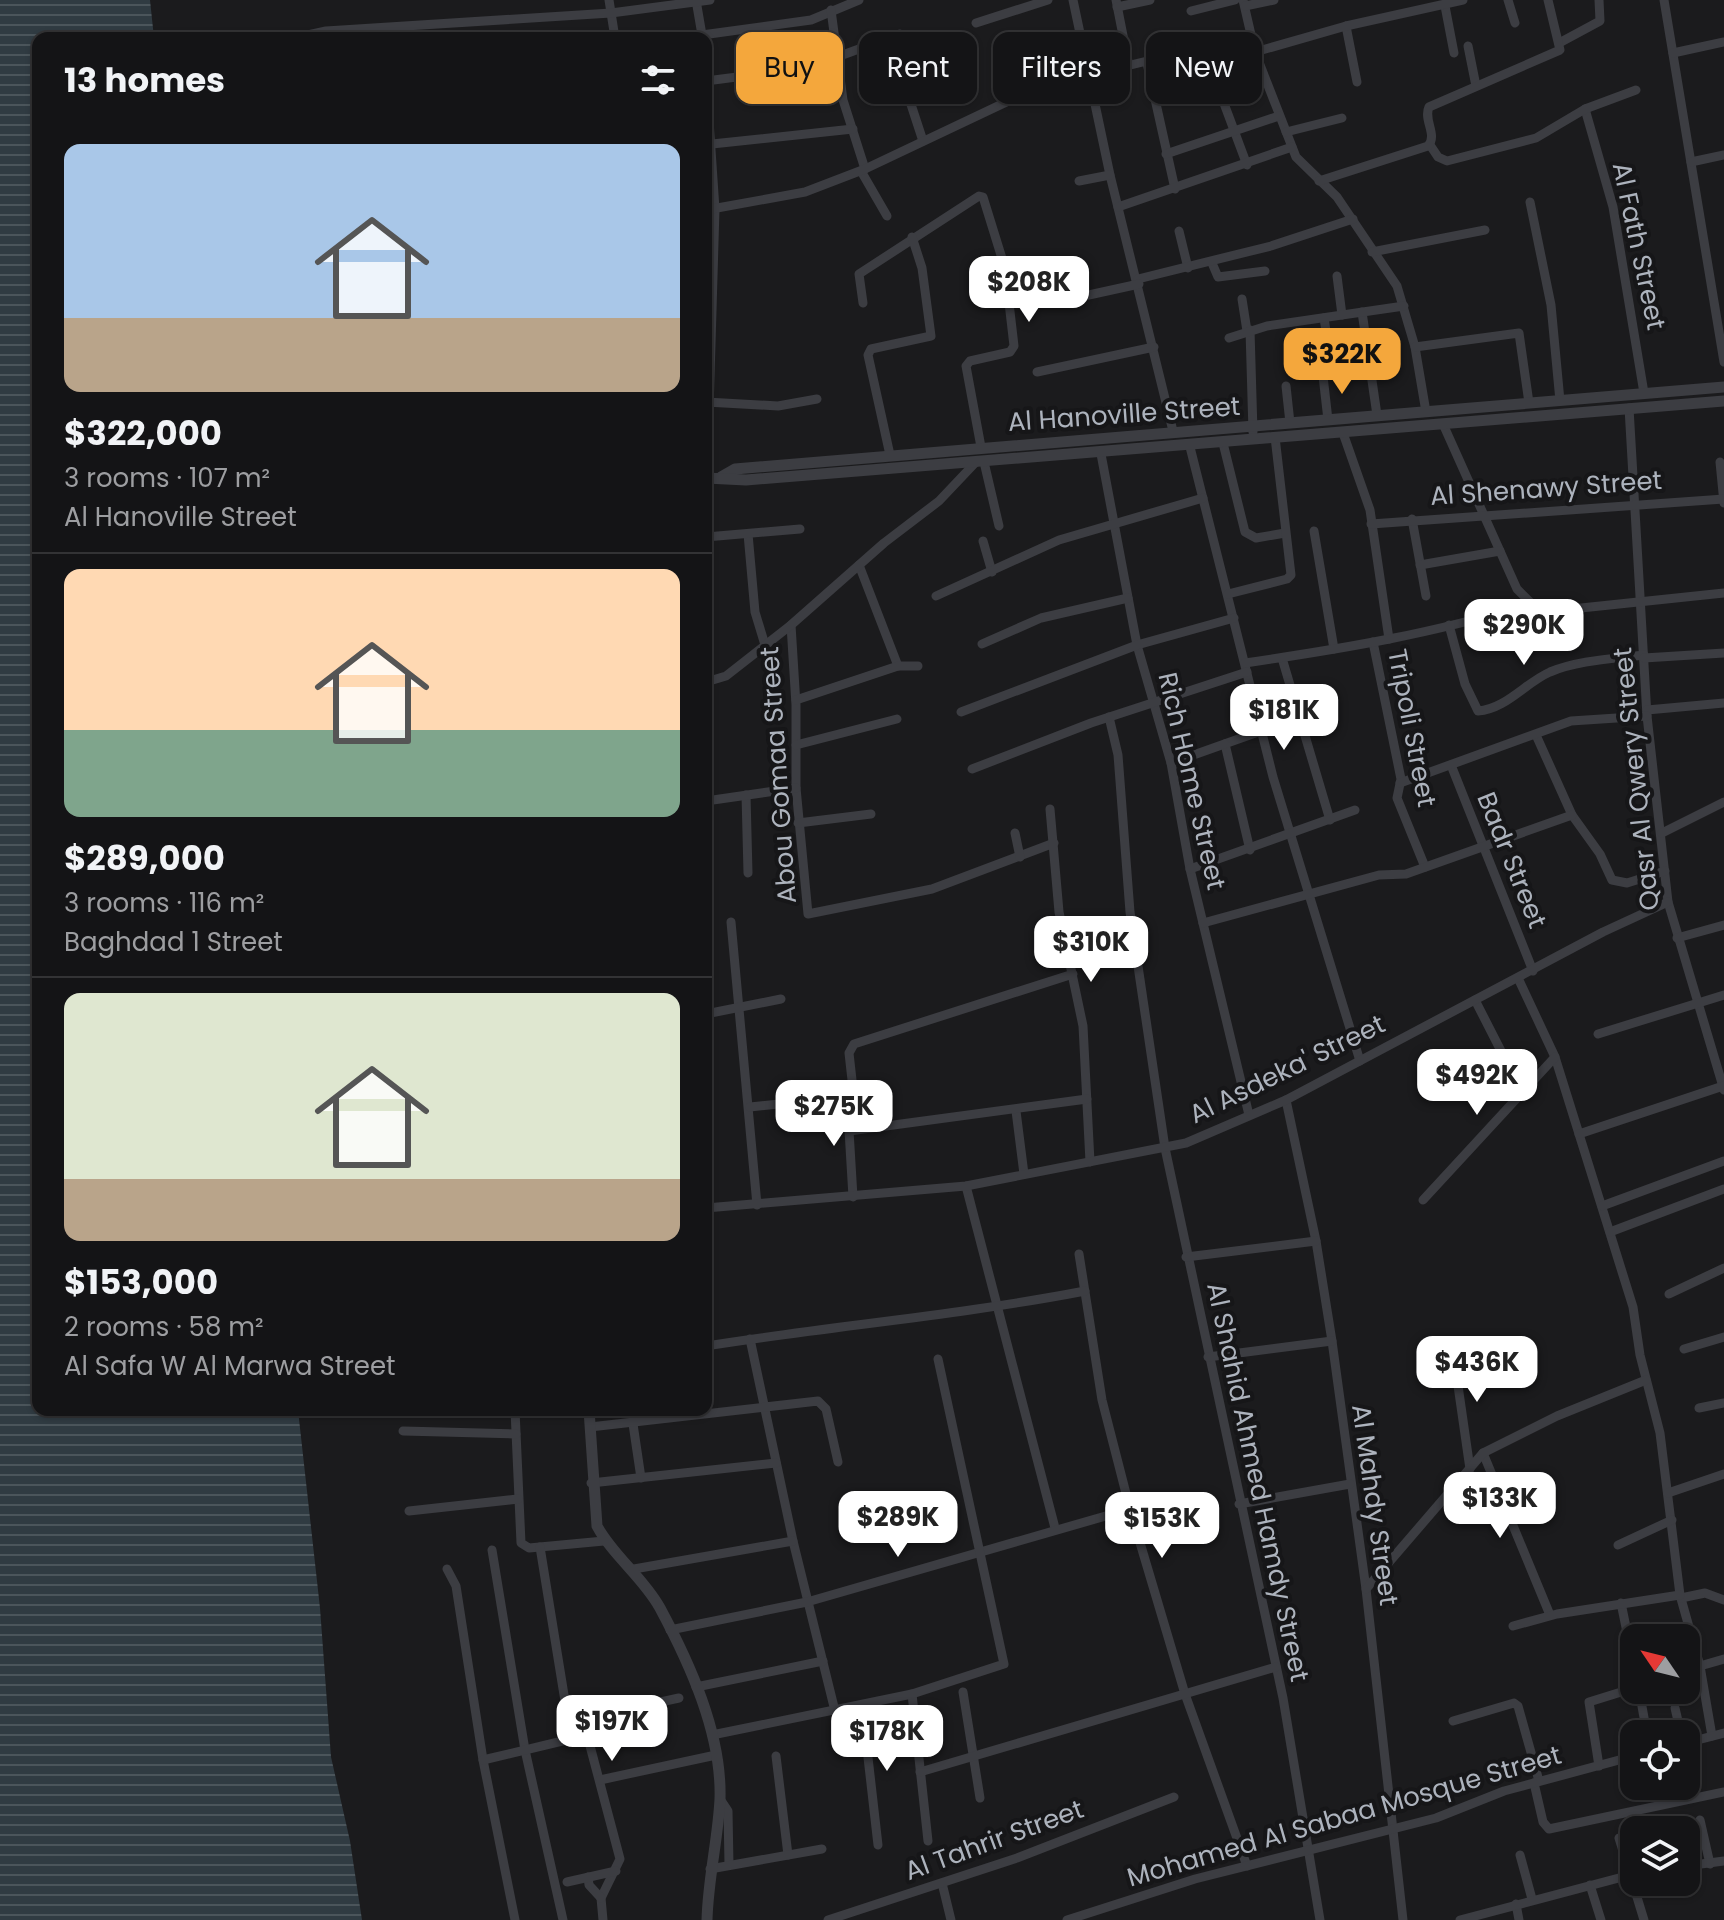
<!DOCTYPE html>
<meta charset="utf-8">
<style>
body{margin:0;font-family:Poppins,sans-serif;background:#1d1d1f;color:#f1f3f6;height:100vh;display:flex;flex-direction:column;font-size:30px;white-space:nowrap}
*{box-sizing:border-box;margin:0}
p{font-size:26px;color:#9d9ea1}
.icon{flex:none;width:44px;height:44px;fill:none;stroke:currentColor;stroke-width:2;stroke-linecap:round;stroke-linejoin:round}
.map{position:relative;flex:1;overflow:hidden}
.details{position:absolute;left:32px;top:32px;width:680px;height:1384px;display:flex;flex-direction:column;background:#141416;border-radius:16px;box-shadow:0 2px 6px #0004,0 0 0 2px #333335}
.details>*{flex:none}
.banner{position:absolute;left:736px;top:32px;width:760px;height:72px;display:flex;gap:16px}
.needle{width:52px;rotate:305deg}
.tools{position:absolute;left:1620px;top:1624px;display:grid;gap:16px}
.tools a{display:grid;place-items:center;width:80px;height:80px;border-radius:16px;background:#141416;box-shadow:0 2px 6px #0004,0 0 0 2px #333335;font-size:40px}
.price{position:absolute;translate:-50% -68px;padding:0 18px;border-radius:16px;background:#fff;color:#222;font-size:26px;line-height:52px;filter:drop-shadow(0 2px 4px #0008)}
.price::after{content:'';position:absolute;left:50%;top:48px;width:24px;height:18px;margin-left:-12px;background:inherit;clip-path:polygon(0 0,100% 0,50% 100%)}
.price.selected{background:#f4a73c;color:#111}
ul{padding:0;list-style:none}
li{display:grid;align-content:center;gap:16px;height:424px;padding:0 32px}
li+li{border-top:2px solid #333335}
li span{display:grid;place-items:center;height:248px;border-radius:16px;color:#555}
li>.icon{margin-inline-start:auto}
span .icon{width:144px;height:144px;fill:#fffc;stroke-width:1}
li b{font-size:34px}
h2{display:flex;justify-content:space-between;align-items:center;height:96px;padding:0 32px;font-size:34px}
.tag{padding:0 28px;border-radius:16px;background:#141416;box-shadow:0 2px 6px #0004,0 0 0 2px #333335;font-size:28px;line-height:72px}
.tag.selected{background:#f4a73c;color:#111}
.map>svg:first-child{display:block}
</style>
<div class="map">
<svg width="1724" height="1920" viewBox="0 0 1724 1920">
<defs>
<pattern id="water-rules" width="6" height="5" patternUnits="userSpaceOnUse" patternTransform="scale(2)"><rect width="6" height="5" fill="#303b42"/><path d="M0 2.5h6" fill="none" stroke="#4b555b"/></pattern>
</defs>
<rect width="100%" height="100%" fill="#1b1b1d"/>
<polygon fill="url(#water-rules)" points="0,0 150,0 154,38 38,38 38,1410 298,1410 320,1608 331,1757 350,1841 362,1920 0,1920"/>
<g fill="none" stroke-linecap="round" stroke-linejoin="round">
<g stroke="#3c3d42" stroke-width="9">
<polyline points="609,0 615,38"/>
<polyline points="696,0 702,35 811,20 859,0"/>
<polyline points="1073,0 1110,175 1173,431"/>
<polyline points="1116,0 1129,66"/>
<polyline points="1243,0 1255,52 1296,157 1337,197 1397,286 1415,347 1426,412"/>
<polyline points="1508,0 1515,23"/>
<polyline points="1664,0 1724,362"/>
<polyline points="1245,6 1274,0"/>
<polyline points="1445,6 1454,53"/>
<polyline points="1117,7 1150,0"/>
<polyline points="831,10 843,100 865,169"/>
<polyline points="1191,11 1235,0"/>
<polyline points="976,23 1048,0"/>
<polyline points="1346,26 1357,82"/>
<polyline points="294,38 326,31 611,13 710,0"/>
<polyline points="675,38 702,38"/>
<polyline points="1561,42 1600,21 1599,0"/>
<polyline points="1468,46 1476,86"/>
<polyline points="1255,52 1346,26 1463,0"/>
<polyline points="1673,53 1724,42"/>
<polyline points="837,57 900,34"/>
<polyline points="1147,63 1175,189"/>
<polyline points="706,76 715,209 707,478"/>
<polyline points="902,77 923,141"/>
<polyline points="706,81 838,64"/>
<polyline points="1216,82 1247,165"/>
<polyline points="1585,109 1613,207 1644,393"/>
<polyline points="1286,132 1342,118"/>
<polyline points="712,144 853,129"/>
<polyline points="1430,145 1438,157 1447,161 1536,138 1585,109 1636,90"/>
<polyline points="1166,154 1279,116"/>
<polyline points="1691,162 1724,155"/>
<polyline points="861,171 887,216"/>
<polyline points="1079,181 1110,175"/>
<path d="M 1319,181 L 1428,146 C 1438,135 1423,120 1429,107 L 1560,50 L 1548,0"/>
<polyline points="1530,202 1551,305 1560,401"/>
<polyline points="1118,207 1292,147"/>
<polyline points="706,210 805,192 865,169 1036,88 1250,36"/>
<polyline points="1179,231 1188,268"/>
<polyline points="1372,252 1485,230"/>
<polyline points="1212,263 1218,277 1265,271"/>
<polyline points="1337,276 1342,315"/>
<polyline points="1138,279 1271,246 1353,219"/>
<polyline points="1242,299 1247,331"/>
<polyline points="1066,300 1139,284"/>
<polyline points="863,303 859,274 979,196 983,197 1005,268 1014,346 1010,352 970,361 966,366 981,447"/>
<polyline points="1362,312 1377,415"/>
<polyline points="1324,318 1330,357"/>
<polyline points="1250,330 1253,432"/>
<polyline points="1229,338 1267,326 1404,306"/>
<polyline points="1415,347 1519,333 1529,403"/>
<polyline points="1037,372 1154,347"/>
<polyline points="1336,374 1371,371"/>
<polyline points="1323,376 1328,420"/>
<polyline points="1286,386 1290,423"/>
<polyline points="706,402 778,406 817,399"/>
<polyline points="1629,408 1647,716 1668,902 1724,1090"/>
<polyline points="1443,424 1517,589 1531,603 1562,610 1724,593"/>
<polyline points="1343,433 1370,510 1389,639"/>
<polyline points="1223,443 1245,532 1256,538 1285,533"/>
<polyline points="1190,447 1273,777 1360,1061"/>
<polyline points="1101,454 1137,645 1171,763 1190,869 1249,1115"/>
<polyline points="890,455 868,355 871,349 931,336 922,268 912,237"/>
<polyline points="984,462 999,526"/>
<polyline points="1720,462 1724,503"/>
<polyline points="1412,519 1426,596"/>
<polyline points="1371,524 1724,499"/>
<polyline points="1314,531 1334,649"/>
<polyline points="748,534 755,612 765,645"/>
<polyline points="706,537 800,529"/>
<polyline points="983,541 992,572"/>
<polyline points="859,565 898,666"/>
<polyline points="1420,565 1500,551"/>
<polyline points="1228,594 1287,579 1291,575 1275,437"/>
<polyline points="936,596 1059,540 1203,498"/>
<polyline points="791,625 796,705 796,788 808,914 932,889 1054,843"/>
<path d="M 1449,625 L 1465,684 L 1478,711 C 1506,709 1525,683 1550,672 C 1579,660 1613,659 1644,655"/>
<polyline points="1373,642 1401,779 1397,798 1425,867"/>
<polyline points="982,644 1041,618 1128,598"/>
<polyline points="1282,658 1330,820"/>
<polyline points="1644,658 1724,653"/>
<path d="M 1245,663 C 1341,649 1438,633 1531,603"/>
<polyline points="706,682 726,676 791,625 884,543 939,501 975,463"/>
<polyline points="796,700 898,666 918,666"/>
<polyline points="1647,710 1724,703"/>
<polyline points="961,712 1137,645 1234,618"/>
<polyline points="1109,717 1118,755 1130,912 1165,1148 1283,1698 1320,1920"/>
<polyline points="1536,735 1572,815 1600,854 1612,880 1627,883 1665,871"/>
<polyline points="1225,744 1250,850"/>
<polyline points="796,745 897,719"/>
<polyline points="1171,763 1261,731"/>
<polyline points="1451,765 1533,971"/>
<polyline points="972,769 1091,723 1247,672"/>
<polyline points="1400,783 1571,721 1647,716"/>
<polyline points="746,795 748,873"/>
<polyline points="706,801 796,788"/>
<polyline points="1050,809 1059,912 1083,1026 1090,1162"/>
<polyline points="798,823 871,814"/>
<polyline points="1015,833 1020,857"/>
<polyline points="1662,833 1724,802"/>
<polyline points="1190,869 1355,810"/>
<polyline points="731,922 757,1205"/>
<polyline points="1203,923 1379,875 1406,874 1572,815"/>
<polyline points="1677,938 1724,925"/>
<polyline points="1518,978 1555,1057 1633,1307 1640,1355 1660,1433 1680,1595 1700,1666 1712,1736"/>
<polyline points="1475,1000 1522,1092"/>
<polyline points="706,1014 781,999"/>
<polyline points="1598,1034 1724,995"/>
<polyline points="847,1097 853,1197"/>
<polyline points="1286,1100 1316,1241 1332,1341 1366,1589 1403,1920"/>
<polyline points="750,1107 847,1097 853,1089 849,1053 854,1044 1073,974"/>
<polyline points="1016,1111 1024,1174"/>
<polyline points="849,1131 1087,1099"/>
<polyline points="1579,1134 1723,1086"/>
<polyline points="966,1186 1055,1528"/>
<polyline points="1423,1200 1555,1057"/>
<polyline points="1602,1206 1724,1161"/>
<polyline points="706,1208 966,1186 1186,1143 1286,1100 1603,932 1668,902"/>
<polyline points="1610,1232 1724,1189"/>
<polyline points="1079,1254 1102,1400 1130,1509 1185,1694 1247,1866"/>
<polyline points="1186,1257 1316,1241"/>
<polyline points="1669,1294 1724,1268"/>
<polyline points="750,1339 793,1541 835,1711"/>
<polyline points="1452,1344 1470,1469"/>
<path d="M 706,1346 C 832,1326 960,1315 1085,1291"/>
<polyline points="1684,1349 1724,1337"/>
<polyline points="1208,1357 1332,1341"/>
<polyline points="1699,1408 1724,1403"/>
<polyline points="515,1410 521,1543 529,1548 604,1541"/>
<polyline points="633,1424 641,1478"/>
<polyline points="590,1427 818,1401 826,1409 838,1462"/>
<polyline points="403,1431 516,1434"/>
<polyline points="1483,1453 1550,1615"/>
<polyline points="591,1483 776,1463"/>
<polyline points="1668,1493 1724,1474"/>
<polyline points="1239,1504 1350,1484"/>
<polyline points="409,1511 518,1499"/>
<polyline points="1618,1545 1672,1520"/>
<polyline points="540,1547 571,1738"/>
<polyline points="492,1550 525,1750 563,1920"/>
<polyline points="447,1569 456,1586 483,1760 515,1920"/>
<polyline points="634,1569 793,1541"/>
<polyline points="1366,1589 1483,1453 1557,1416 1646,1380"/>
<polyline points="1681,1598 1705,1593 1724,1600"/>
<polyline points="1621,1603 1634,1666"/>
<polyline points="1513,1626 1557,1614 1680,1595"/>
<polyline points="670,1630 807,1602 1130,1509"/>
<polyline points="1686,1670 1724,1659"/>
<polyline points="696,1687 823,1661"/>
<polyline points="1639,1690 1647,1734"/>
<polyline points="963,1692 980,1798"/>
<polyline points="912,1694 928,1841"/>
<polyline points="862,1705 878,1845"/>
<polyline points="1675,1708 1681,1734"/>
<polyline points="1453,1721 1514,1703 1518,1706 1539,1781"/>
<polyline points="568,1722 679,1698"/>
<polyline points="712,1735 912,1694 1004,1664 938,1359"/>
<polyline points="1686,1743 1724,1733"/>
<polyline points="776,1756 788,1855"/>
<polyline points="483,1760 579,1737 589,1742 620,1859 601,1898 603,1920"/>
<polyline points="1599,1766 1589,1702 1634,1688"/>
<polyline points="920,1772 1276,1667"/>
<polyline points="600,1780 716,1755"/>
<polyline points="1534,1783 1543,1822 1549,1829 1724,1792"/>
<polyline points="720,1799 728,1811 729,1865"/>
<polyline points="1700,1820 1710,1864"/>
<polyline points="1649,1825 1651,1830"/>
<polyline points="1619,1838 1644,1920"/>
<polyline points="1520,1855 1532,1899"/>
<polyline points="1686,1866 1724,1861"/>
<polyline points="710,1869 822,1849"/>
<polyline points="588,1877 589,1885 601,1898"/>
<polyline points="567,1882 616,1871"/>
<polyline points="942,1883 951,1920"/>
<polyline points="1590,1885 1601,1920"/>
<polyline points="1516,1904 1519,1920"/>
<polyline points="828,1920 1017,1858 1174,1797"/>
<polyline points="1067,1920 1195,1879 1436,1818 1504,1791 1634,1756"/>
<polyline points="1460,1920 1634,1874"/>
</g>
<g stroke="#3c3d42" stroke-width="11">
<polyline points="721,477 735,469 1724,387"/>
<polyline points="706,478 746,480 1724,401"/>
<path d="M 589,1410 L 597,1526 C 613,1556 643,1577 660,1608 C 690,1664 722,1734 720,1799 C 718,1839 708,1879 707,1920"/>
</g>
</g>
<g text-anchor="middle" dominant-baseline="central" stroke-width="8" stroke-linejoin="round" paint-order="stroke">
<g font-size="26" fill="#adb3bd" stroke="#161618">
<text transform="translate(1639 246) rotate(78)">Al Fath Street</text>
<text transform="translate(1124 414) rotate(-4)">Al Hanoville Street</text>
<text transform="translate(1546 488) rotate(-4)">Al Shenawy Street</text>
<text transform="translate(1412 728) rotate(79)">Tripoli Street</text>
<text transform="translate(778 775) rotate(-94)">Abou Gomaa Street</text>
<text transform="translate(1636 779) rotate(-96)">Qasr Al Qwery Street</text>
<text transform="translate(1192 781) rotate(77)">Rich Home Street</text>
<text transform="translate(1512 860) rotate(68)">Badr Street</text>
<text transform="translate(1287 1069) rotate(-26)">Al Asdeka' Street</text>
<text transform="translate(1258 1482) rotate(78)">Al Shahid Ahmed Hamdy Street</text>
<text transform="translate(1375 1505) rotate(82)">Al Mahdy Street</text>
<text transform="translate(1344 1816) rotate(-16)">Mohamed Al Sabaa Mosque Street</text>
<text transform="translate(994 1840) rotate(-20)">Al Tahrir Street</text>
</g>
</g>
</svg>
<div class="tools">
<a><svg class="needle" viewBox="-14 -14 28 28"><path d="M0-13l5 13h-10z" fill="#e53935"/><path d="M0 13l5-13h-10z" fill="#9d9ea1"/></svg></a>
<a><svg class="icon" aria-label="locate" viewBox="0 0 24 24"><circle cx="12" cy="12" r="6"/><path d="M12 2v4M12 18v4M2 12h4M18 12h4"/></svg></a>
<a><svg class="icon" aria-label="layers" viewBox="0 0 24 24"><path d="M12 4l9 5-9 5-9-5zM3 14l9 5 9-5"/></svg></a>
</div>
<b class="price" style="left:1029px;top:324px">$208K</b>
<b class="price selected" style="left:1342px;top:396px">$322K</b>
<b class="price" style="left:1524px;top:667px">$290K</b>
<b class="price" style="left:1284px;top:752px">$181K</b>
<b class="price" style="left:1091px;top:984px">$310K</b>
<b class="price" style="left:1477px;top:1117px">$492K</b>
<b class="price" style="left:834px;top:1148px">$275K</b>
<b class="price" style="left:1477px;top:1404px">$436K</b>
<b class="price" style="left:1500px;top:1540px">$133K</b>
<b class="price" style="left:898px;top:1559px">$289K</b>
<b class="price" style="left:1162px;top:1560px">$153K</b>
<b class="price" style="left:612px;top:1763px">$197K</b>
<b class="price" style="left:887px;top:1773px">$178K</b>
<div class="banner">
<a class="tag selected">Buy</a>
<a class="tag">Rent</a>
<a class="tag">Filters</a>
<a class="tag">New</a>
</div>
<section class="details">
<h2>13 homes<svg class="icon" aria-label="filters" viewBox="0 0 24 24"><path d="M4 7h16M4 17h16"/><circle cx="9" cy="7" r="2"/><circle cx="15" cy="17" r="2"/></svg></h2>
<ul>
<li><span style="background:linear-gradient(#a9c7e8 70%,#b9a48a 0)"><svg class="icon" aria-label="home" viewBox="0 0 24 24"><path d="M3 11l9-7 9 7M6 9v11h12V9"/></svg></span><div><b>$322,000</b><p>3 rooms · 107 m²</p><p>Al Hanoville Street</p></div></li>
<li><span style="background:linear-gradient(#ffd9b3 65%,#7fa58c 0)"><svg class="icon" aria-label="home" viewBox="0 0 24 24"><path d="M3 11l9-7 9 7M6 9v11h12V9"/></svg></span><div><b>$289,000</b><p>3 rooms · 116 m²</p><p>Baghdad 1 Street</p></div></li>
<li><span style="background:linear-gradient(#dfe7d0 75%,#b9a48a 0)"><svg class="icon" aria-label="home" viewBox="0 0 24 24"><path d="M3 11l9-7 9 7M6 9v11h12V9"/></svg></span><div><b>$153,000</b><p>2 rooms · 58 m²</p><p>Al Safa W Al Marwa Street</p></div></li>
</ul>
</section>
</div>
